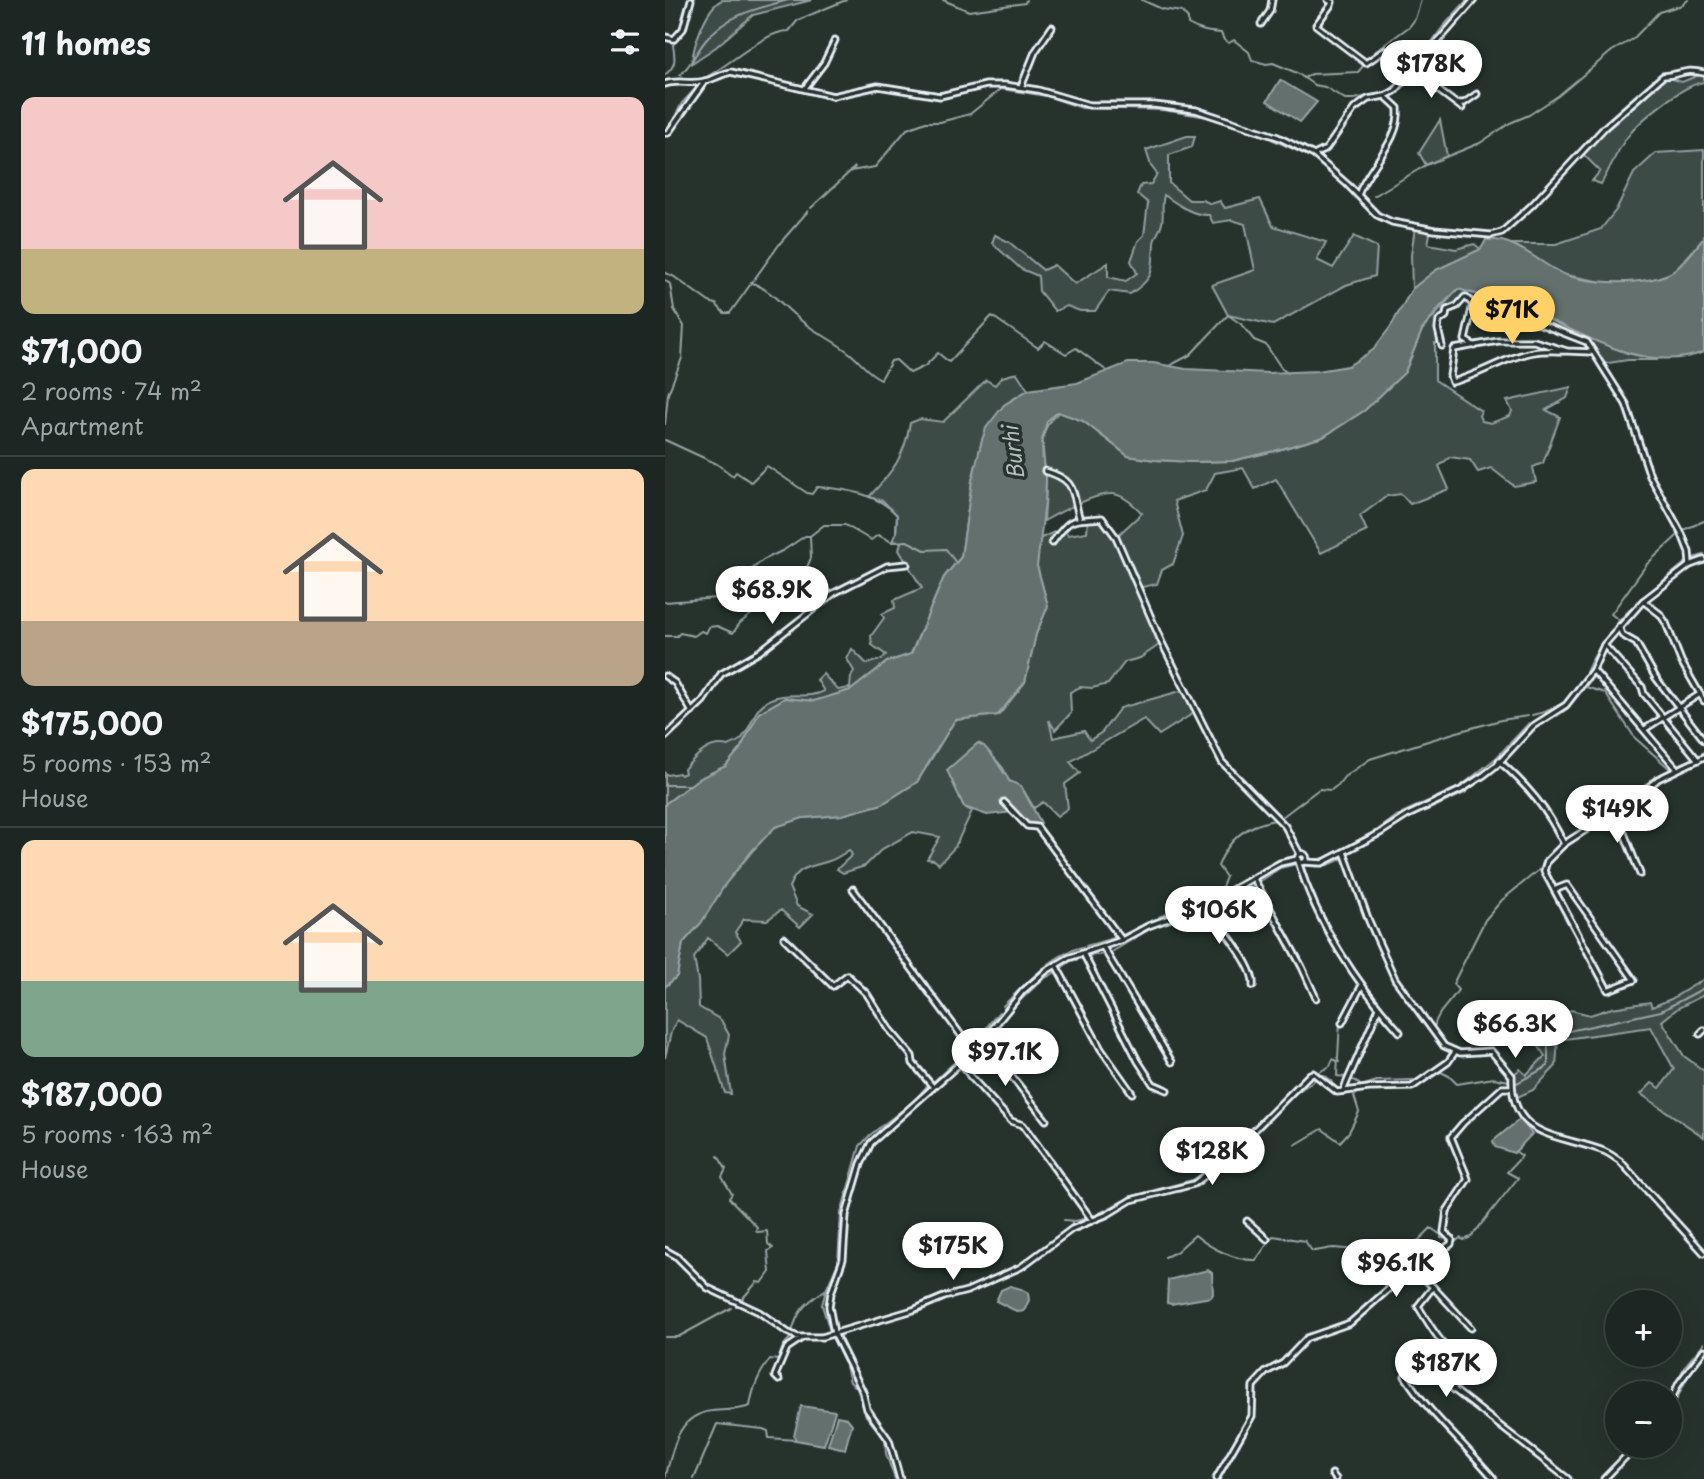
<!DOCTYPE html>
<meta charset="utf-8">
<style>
body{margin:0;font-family:"Playpen Sans",sans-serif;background:#252e2a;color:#f1f3f6;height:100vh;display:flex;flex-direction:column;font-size:26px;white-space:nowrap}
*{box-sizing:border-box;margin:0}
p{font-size:23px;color:#a0a5a5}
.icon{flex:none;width:38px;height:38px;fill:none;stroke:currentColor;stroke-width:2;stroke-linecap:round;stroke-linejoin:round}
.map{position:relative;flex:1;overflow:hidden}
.details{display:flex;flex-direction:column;background:#1c2622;width:665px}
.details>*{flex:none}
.controls{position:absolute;left:940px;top:1290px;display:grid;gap:14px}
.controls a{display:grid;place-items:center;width:77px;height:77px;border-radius:50%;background:#1c2622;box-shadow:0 7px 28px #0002,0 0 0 2px #3a4340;font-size:35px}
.price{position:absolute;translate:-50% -60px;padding:0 16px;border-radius:24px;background:#fff;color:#222;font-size:23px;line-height:46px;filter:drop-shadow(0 2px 4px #0008)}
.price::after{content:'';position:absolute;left:50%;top:42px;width:21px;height:16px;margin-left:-10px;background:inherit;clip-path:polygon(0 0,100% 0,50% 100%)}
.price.on{background:#ffd166;color:#111}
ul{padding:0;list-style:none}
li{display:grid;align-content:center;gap:14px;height:371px;padding:0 21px}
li+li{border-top:2px solid #3a4340}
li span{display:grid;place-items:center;height:217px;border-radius:14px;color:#555}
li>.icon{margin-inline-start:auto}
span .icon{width:126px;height:126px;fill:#fffc;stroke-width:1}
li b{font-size:30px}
h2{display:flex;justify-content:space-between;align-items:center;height:84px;padding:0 21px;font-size:30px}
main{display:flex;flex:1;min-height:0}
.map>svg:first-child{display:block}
</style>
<main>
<section class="details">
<h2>11 homes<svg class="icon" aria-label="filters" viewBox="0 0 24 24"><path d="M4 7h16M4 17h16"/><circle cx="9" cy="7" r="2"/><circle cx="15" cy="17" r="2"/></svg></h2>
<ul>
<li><span style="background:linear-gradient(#f6c9c9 70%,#c2b280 0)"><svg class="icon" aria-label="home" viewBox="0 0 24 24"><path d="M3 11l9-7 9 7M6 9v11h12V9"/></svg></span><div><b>$71,000</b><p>2 rooms · 74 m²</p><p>Apartment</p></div></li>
<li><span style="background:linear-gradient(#ffd9b3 70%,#b9a48a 0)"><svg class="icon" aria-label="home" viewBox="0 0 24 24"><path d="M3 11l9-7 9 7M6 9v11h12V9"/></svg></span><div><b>$175,000</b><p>5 rooms · 153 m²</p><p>House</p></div></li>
<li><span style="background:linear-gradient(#ffd9b3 65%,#7fa58c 0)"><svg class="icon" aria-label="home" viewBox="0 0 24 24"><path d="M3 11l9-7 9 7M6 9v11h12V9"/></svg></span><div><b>$187,000</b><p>5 rooms · 163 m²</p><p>House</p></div></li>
</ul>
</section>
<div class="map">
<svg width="1039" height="1479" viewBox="0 0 1039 1479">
<rect width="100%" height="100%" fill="#26332d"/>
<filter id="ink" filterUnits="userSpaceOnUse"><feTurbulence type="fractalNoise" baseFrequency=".0143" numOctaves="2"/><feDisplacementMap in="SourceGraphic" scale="14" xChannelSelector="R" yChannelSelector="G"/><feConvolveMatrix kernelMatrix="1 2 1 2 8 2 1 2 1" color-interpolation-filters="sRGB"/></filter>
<g filter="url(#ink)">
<g fill="#3e4b47" stroke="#939ea0" stroke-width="2">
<path d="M 57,0 L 147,0 L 88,15 L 51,47 L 27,63 C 28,46 41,7 57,0 Z"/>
<path d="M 1039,73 L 1039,82 C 1019,84 976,119 963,136 C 952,150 945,169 936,184 L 927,181 L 935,171 L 916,152 L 998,76 L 1009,75 L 1006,79 L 1017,82 Z"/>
<polygon points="775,120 782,156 761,165 754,153"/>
<path d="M 522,136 L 530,136 L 527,147 L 504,155 L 504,183 L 524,200 L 538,200 L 546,204 L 555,201 L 560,208 L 595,199 L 608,226 L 661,242 L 652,260 L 668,268 L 689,236 L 712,247 L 710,276 L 681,285 L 608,325 L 563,315 L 547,285 L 590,270 L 580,224 L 567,220 L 548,223 L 544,215 C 528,216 512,204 499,195 C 496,206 499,214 497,223 C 496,230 490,235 489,243 C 487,271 491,277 465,294 L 444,291 L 430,311 L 415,311 L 402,306 L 390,311 L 374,291 L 373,276 L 356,269 L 327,243 L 330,235 L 344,242 L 378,270 L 389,265 L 410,284 L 443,263 L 443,277 L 461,281 L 472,273 L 466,261 L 473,241 L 479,235 L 483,203 L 472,194 L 476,185 L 486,184 L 492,174 L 486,166 L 481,150 Z"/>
<polygon points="1039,150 1039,238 1009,272 980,282 943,283 896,274 847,244 891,244 936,229 951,210 969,173 991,153"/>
<polygon points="750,227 766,229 763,244 791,249 809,244 816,249 771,270 747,289 746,255"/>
<path d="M 793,289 L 854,307 L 962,353 L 993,360 L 963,360 L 937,364 L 922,342 L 865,320 L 841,317 L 831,308 L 808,304 L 800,297 L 792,306 L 782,310 C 778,327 771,319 775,342 L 770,343 L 770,380 L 816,411 L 814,416 L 817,421 L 826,423 L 845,416 L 847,411 L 842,401 L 906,387 L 902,398 L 881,410 L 895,417 L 878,463 L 868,467 L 871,482 L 849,486 L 826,468 L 813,472 L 805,460 L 785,457 L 774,466 L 784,489 L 745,504 L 736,494 L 722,496 L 695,516 L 702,531 L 656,553 L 611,479 L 590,489 L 578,468 L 550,473 L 541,490 L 509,501 L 518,536 L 508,564 L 497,570 L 492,584 L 472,588 L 497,643 L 475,658 L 460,662 L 443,684 L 427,688 L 415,687 L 405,692 L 406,713 L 390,730 L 384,720 L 388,738 L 419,731 L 425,740 L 437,732 L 455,708 L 519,690 L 532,711 L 494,735 L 479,719 L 405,762 L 415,773 L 400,784 L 403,808 L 392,816 L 378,802 L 369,808 L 356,786 L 344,781 L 339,773 L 299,807 L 307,811 L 290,847 L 274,864 L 269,860 L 262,859 L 275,837 L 248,832 L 217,849 L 200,866 L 178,873 L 172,869 L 187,855 L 184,850 C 178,854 171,859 164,861 C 145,868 133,865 124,887 L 132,906 L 148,914 L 135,927 L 116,910 L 102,920 L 79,919 L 70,932 L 76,941 L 63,954 L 43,938 L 29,958 L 33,980 L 34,1007 L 56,1020 L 64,1035 L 60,1054 L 66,1094 L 60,1093 L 42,1038 L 12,1020 L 6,1032 L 0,1058 L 0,987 L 12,976 L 18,943 L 36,923 L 61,883 L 87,851 L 110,827 L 138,818 L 177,815 L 217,804 L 252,782 L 290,720 L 334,715 L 360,682 L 371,634 L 383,606 L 372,566 L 374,539 L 398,528 L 403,535 L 422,532 L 423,519 L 437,518 L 451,537 L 477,513 C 470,506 459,495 448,494 C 430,493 395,512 379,521 C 380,507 381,494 381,480 C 380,453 369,432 394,412 L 418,421 L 463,456 L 490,460 L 527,462 L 567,461 L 610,451 L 658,437 L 700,410 L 740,372 L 757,330 Z"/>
<path d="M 352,373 L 363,390 L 339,405 L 317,440 L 307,481 L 296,557 L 279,577 L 246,654 L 222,662 L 186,690 L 149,701 L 120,698 L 94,713 L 75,749 L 61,766 L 33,779 L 0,804 L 0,773 L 3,775 L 14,773 L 16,775 L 20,773 L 19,769 C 31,756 44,741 63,746 C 68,744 74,742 77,738 C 89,724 87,708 106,699 C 123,691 142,700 159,691 L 152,680 L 158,674 L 173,690 L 185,688 L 186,677 L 189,671 L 182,659 L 187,649 L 202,664 L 217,659 L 221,655 L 207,645 L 206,636 L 219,618 L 217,614 L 230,608 L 229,600 L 257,588 L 234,550 L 236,542 L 227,542 L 231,533 L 232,515 L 218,501 L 204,497 C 227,471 239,459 245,423 L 255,419 L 278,422 L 321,380 L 330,385 L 337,377 Z"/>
<polygon points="1039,979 1039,995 1013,1008 997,1021 1019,1056 1039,1071 1039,1137 976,1094 987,1083 995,1088 1009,1069 986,1027 893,1040 891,1066 868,1090 848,1099 847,1076 855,1069 861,1075 880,1056 860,1025 878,1016 888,1020 906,1010 925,1015 947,1008 985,1002 987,1007 1006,999"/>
</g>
<g fill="#636f6d" stroke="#98a3a5" stroke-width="2">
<polygon points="615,80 652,102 635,122 602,101"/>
<path d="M 1039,238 L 1039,352 C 976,376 913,329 855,307 C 835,300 814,295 793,289 L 775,307 L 757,330 L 740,372 L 700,410 L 658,437 L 609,451 L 567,461 L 527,462 L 490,460 L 463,456 L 418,421 L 393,412 L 382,421 L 377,440 L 378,464 L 381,478 L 380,502 L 372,566 L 383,606 L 371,634 L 360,682 L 333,715 L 290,720 L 252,782 L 217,804 L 177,815 L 138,818 L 110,827 L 87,851 L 61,883 L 36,923 L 18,943 L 12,976 L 0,987 L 0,804 L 33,779 L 61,766 L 75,749 L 94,713 L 120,698 L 149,701 L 186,690 L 222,662 L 246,654 L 279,577 L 296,557 L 307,481 L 317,440 L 321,428 L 339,405 L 363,390 L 412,383 L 463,363 L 488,363 L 521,369 L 603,373 L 653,371 L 683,366 L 708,350 L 726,326 L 747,289 L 771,270 L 816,249 L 821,240 C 850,238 869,259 894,272 C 917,285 989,287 1010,270 C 1021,262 1030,248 1039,238 Z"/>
<polygon points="313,743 319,746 338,768 344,781 356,786 376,823 372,827 362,826 348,812 322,815 299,807 282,770"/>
<polygon points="855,1119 867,1134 849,1153 830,1147 828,1141"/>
<polygon points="543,1270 547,1273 548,1294 546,1297 506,1304 502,1303 503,1280"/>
<polygon points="345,1286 356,1289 363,1293 364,1300 359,1311 353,1312 331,1301 336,1290"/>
<polygon points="136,1406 170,1411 159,1445 131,1440 129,1436"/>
<polygon points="172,1416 182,1418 187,1424 180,1449 163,1445"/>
</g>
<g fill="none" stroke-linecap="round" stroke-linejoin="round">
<g stroke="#98a3a5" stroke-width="2">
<polyline points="278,0 304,11 360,3 361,0"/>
<path d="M 477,0 L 497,9 L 517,12 L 523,19 L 523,24 C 535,31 543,32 556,33 L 559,40 L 564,43 L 569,40 L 584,52 L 587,60 L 601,64 L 608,63 L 632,73 L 649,85 L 660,87 L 680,99 L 689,99 L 722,92 L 739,78"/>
<polyline points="746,70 777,28 802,0"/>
<path d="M 0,75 C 12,65 10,59 8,45 L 21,28 L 29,0"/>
<path d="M 15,75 C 27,64 31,52 41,40 C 62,14 92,9 123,0"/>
<polyline points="639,78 647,74 693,72 711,51 745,26 750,19 756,0"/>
<path d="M 35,80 C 59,71 97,31 124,31 L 133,20 L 181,0"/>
<polyline points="0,129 3,130 17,103 33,86"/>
<polyline points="185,171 210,167 242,129 261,122 275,122 305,114 336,89 382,96 417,108 498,110 543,117 604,138 648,158 667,173"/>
<polyline points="674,179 699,206"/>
<polyline points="709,196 761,165 815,143 845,123 864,115 893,96 947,51 968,39 994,12 1017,5 1023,0"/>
<polyline points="146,208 190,167"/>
<polyline points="0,273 8,276 44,302 51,304 59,313 65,313 116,242 143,211"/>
<polyline points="0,280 5,284 9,309 19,326 17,358 3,394 0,424"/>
<path d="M 86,282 C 108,291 119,308 138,322 C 153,334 172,342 187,355 C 197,364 204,374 216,379 L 226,361 L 231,360 L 245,373 L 260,366 L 273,353 L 284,362 L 327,316 L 373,348 L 380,341 L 401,354 L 411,348 L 442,371"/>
<polyline points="504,366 525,355 563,315 576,324 589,340 601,345 617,369 623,373"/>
<path d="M 0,440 L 52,464 L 68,476 L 71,472 L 86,482 L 102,466 L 142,493 L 147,494 L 152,487 C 181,489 212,493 232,515 L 231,533 L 227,542"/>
<polyline points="1016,531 1039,521"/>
<polyline points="1028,558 1039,555"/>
<polyline points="1021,570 1039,563"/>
<polyline points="982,601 1014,576"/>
<polyline points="0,602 65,597 86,570 98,560 119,550 140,536 145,536"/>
<polyline points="954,620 946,614 982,564 1012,536"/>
<polyline points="961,626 978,605"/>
<polyline points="0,636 12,636 15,633 29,636 36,631 41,633 44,627 52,626 68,633 75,623 93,609 102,594 133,588 146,558 145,536 159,525 180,525 206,540 213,535 227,542 242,541 260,550 281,549 291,563"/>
<polyline points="942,646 954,632"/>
<polyline points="932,669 940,649"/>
<path d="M 917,681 C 940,624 974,600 1020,563"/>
<polyline points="921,687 940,693 970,738 1004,768 1008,767"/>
<polyline points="867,715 880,712 904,700"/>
<polyline points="892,716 902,709 930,675"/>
<polyline points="1033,756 1039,752"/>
<polyline points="330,759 339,773"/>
<polyline points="1013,765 1028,759"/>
<polyline points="1013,771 1039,759"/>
<polyline points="845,773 853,781"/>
<polyline points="0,785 25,785"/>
<polyline points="978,795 999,778"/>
<polyline points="953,811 960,807"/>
<polyline points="737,813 796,786 831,758 864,723"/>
<polyline points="617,817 654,789 666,790 673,785 679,777 705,759 792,732 836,720 863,716"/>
<polyline points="714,829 733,815"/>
<polyline points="682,854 742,819 800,793 818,777"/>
<polyline points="890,855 933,824"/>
<polyline points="647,860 661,858 710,831"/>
<path d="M 637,865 C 654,868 663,867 678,858"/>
<polyline points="594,882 615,868 632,864"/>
<path d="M 557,887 L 561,877 L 553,866 C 564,838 581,825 610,820"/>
<polyline points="548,909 589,885"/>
<polyline points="494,917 534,901"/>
<polyline points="494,925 541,913"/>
<polyline points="456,936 491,919"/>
<polyline points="421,946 452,937"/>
<polyline points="445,953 490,926"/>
<polyline points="422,956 441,954"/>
<polyline points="395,969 406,961 418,958"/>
<path d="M 338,1006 C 358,986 390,952 418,947"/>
<polyline points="343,1012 377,980 391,972"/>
<polyline points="675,1021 672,1076 680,1077"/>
<path d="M 769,1028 C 771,1013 785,1003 793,990 L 788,984 L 820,920 L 837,900 L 875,869"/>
<polyline points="323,1041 340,1016"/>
<polyline points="307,1045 334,1012"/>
<polyline points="301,1066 319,1045"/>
<polyline points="769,1074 776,1072 784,1076 792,1084 829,1078 844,1081"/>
<polyline points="642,1079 665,1066 668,1059 674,1062"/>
<polyline points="685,1079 691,1081 696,1086 712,1081 749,1080"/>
<polyline points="268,1082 305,1048"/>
<polyline points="852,1083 883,1066 883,1042 890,1034 996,1011 1039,988"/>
<polyline points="260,1099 278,1081 296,1068"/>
<polyline points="229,1125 252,1106"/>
<polyline points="580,1137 626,1091"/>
<polyline points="630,1145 657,1129 675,1142 684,1132 694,1112 689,1096 696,1091 749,1089 761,1079"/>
<polyline points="206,1148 213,1139"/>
<polyline points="53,1156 61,1169 57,1177 67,1194 64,1198 92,1227 91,1230 93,1232 102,1231 103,1244 108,1248 103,1251 105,1272 97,1283 92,1282 71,1306"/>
<polyline points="550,1171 627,1096 655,1076 659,1075 667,1081"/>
<polyline points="533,1186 546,1175"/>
<polyline points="513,1192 529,1186"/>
<polyline points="493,1195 506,1192"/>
<polyline points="464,1197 531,1179 573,1142"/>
<polyline points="429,1216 458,1201"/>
<polyline points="399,1220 411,1221 422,1218"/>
<polyline points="406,1222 413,1231 451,1211"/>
<path d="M 500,1257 L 511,1252 L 530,1235 C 545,1248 571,1261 591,1260 L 608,1236 L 640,1241 L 647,1251 C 656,1251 663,1248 669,1248 C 687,1249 695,1253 714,1246 L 728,1255 L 754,1240 L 766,1228 L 776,1235 L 776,1238 L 783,1239 L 784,1242"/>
<polyline points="756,1271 795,1238 799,1240 806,1237 853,1178 842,1172 857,1156 850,1151"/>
<polyline points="733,1284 752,1273"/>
<polyline points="698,1314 726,1289"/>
<polyline points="165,1331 157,1305 161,1290 173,1263 176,1213 195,1146 205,1135 249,1101 263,1085"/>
<polyline points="671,1331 690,1322"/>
<path d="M 127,1332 C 133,1309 141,1303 160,1290"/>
<polyline points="0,1337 13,1337 66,1308"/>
<polyline points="167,1337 179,1362"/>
<polyline points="181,1366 185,1382 192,1388 201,1416 220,1440 221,1454 230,1479"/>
<polyline points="1004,1396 1020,1366 1039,1343"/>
<polyline points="1004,1415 1023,1376 1039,1356"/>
<path d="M 0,1479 C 8,1450 11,1415 47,1411 C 61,1409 72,1411 85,1406 C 88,1387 94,1374 105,1359 L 113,1360 L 118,1346 L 126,1337"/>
<polyline points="29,1479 52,1424 98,1429 103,1431 104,1438 131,1440"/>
</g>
<g stroke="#e8f1f8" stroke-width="9">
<g id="minor">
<polyline points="663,0 667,2 666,5 651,25 701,63 720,50 747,74"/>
<polyline points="596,24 605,11 607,0"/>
<polyline points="0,37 9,39 18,29 26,0"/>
<polyline points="749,72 797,108"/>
<path d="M 0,84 C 13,79 26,85 40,81 C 49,79 56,74 66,72 L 168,96 L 213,86 L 275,96 L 321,85 L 340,85 L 373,90 L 424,105 L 489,105 L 531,110 L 613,137 L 649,155 L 661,149 L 689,109 L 703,99 L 720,96 L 730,91 L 809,0"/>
<polyline points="356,87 370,52 387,27"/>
<polyline points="140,88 159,63 170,40"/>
<polyline points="794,103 799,103 812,94"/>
<polyline points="0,133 3,133 40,81"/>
<path d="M 649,155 L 683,185 L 712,215 L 727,222 L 770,230 L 826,235 L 837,232 L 867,205 L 940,127 L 998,76 C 1017,75 1019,68 1039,73"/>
<path d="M 693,195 C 704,165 736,141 733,108 L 720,96"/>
<polyline points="777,346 773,329 774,321 781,316 782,310 792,306 800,297 808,304"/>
<polyline points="810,346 800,340 808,304 831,308 841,317 865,320 922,342 961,404 985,476 1017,534 1024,552 1025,565"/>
<path d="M 902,351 C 891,351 879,350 868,352 C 840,357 815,375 787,382 L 785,376 L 789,349 L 833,341 L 869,341 L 902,351 L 927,352"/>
<path d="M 380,471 C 411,480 407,490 414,517"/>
<path d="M 387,543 C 407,515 406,521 437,518 L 451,537 L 497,643 L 557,762 L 620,826 L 635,854"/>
<polyline points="978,601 995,614 1001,623 1016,661 1039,701"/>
<polyline points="954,626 957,635 971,643 991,678 1039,740"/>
<polyline points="939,645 977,687 979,694 1033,760"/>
<polyline points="928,670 1012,769"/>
<polyline points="0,676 10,683 27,712"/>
<polyline points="980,729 1035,694"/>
<polyline points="0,737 38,701 56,674 94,652 169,593 222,566 242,564"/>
<path d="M 834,761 C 863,786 883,810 899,844"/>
<polyline points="339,802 362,826 372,827 457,940"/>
<polyline points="950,810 975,874"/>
<path d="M 679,852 L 704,921 L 730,979 L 779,1046 L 795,1053 L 826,1051 L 847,1076 C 845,1138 892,1134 936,1150 C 943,1152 949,1157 955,1161 L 1039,1253"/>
<circle cx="637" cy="858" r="4.5"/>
<path d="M 633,861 C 652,924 692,984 735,1032"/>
<polyline points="640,862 657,863 715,833 743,815 796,790 819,775 833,764 868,726 901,705 928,670 939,645 978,601 1025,565 1039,560"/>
<polyline points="589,879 637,967 651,998"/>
<polyline points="188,889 304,1046 311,1049"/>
<polyline points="889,890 902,885 969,980 943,990 879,871 882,861 899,844 972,797 993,779 1039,757"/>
<path d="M 540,905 C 552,922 591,966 588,986"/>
<polyline points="119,938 168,986 182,975 202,994 224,1029 247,1056 248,1063 268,1087"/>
<polyline points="438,947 507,1062"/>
<polyline points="418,953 473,1061 488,1084 502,1090"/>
<polyline points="391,965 436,1049 467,1093"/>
<polyline points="677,1023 697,985"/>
<polyline points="1035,1034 1039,1030"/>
<polyline points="318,1040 381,1120"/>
<polyline points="296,1062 305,1076 346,1121 358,1125 427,1220"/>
<polyline points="678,1091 714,1008"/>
<polyline points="582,1221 602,1239"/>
<polyline points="0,1250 11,1256 43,1288 94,1312 122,1332 133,1337 157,1337 248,1310 279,1297 302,1291 356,1267 407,1229 443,1214 466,1200 529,1184 558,1162 645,1074 648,1073 672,1092 704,1088 747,1087 783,1062 790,1052"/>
<path d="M 751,1270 L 768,1287 L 753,1306 C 766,1328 779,1349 800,1364 L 788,1389 L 903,1479"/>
<polyline points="768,1287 806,1328"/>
<path d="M 751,1364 L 740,1376 C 764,1414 800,1444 829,1479"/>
<polyline points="114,1380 110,1376 122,1348 137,1338"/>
<polyline points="1004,1405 1014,1383 1039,1350"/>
<polyline points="667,1474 671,1479"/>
<polyline points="235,1479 224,1440 202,1409 198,1392 169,1333 164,1306 166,1293 178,1259 181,1215 196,1164 206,1143 311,1049 358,991 381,971 403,958 457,940 483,926 540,905 615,863 633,859"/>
<polyline points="551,1479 587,1416 588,1386 601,1372 618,1363 642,1338 685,1323 727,1286 786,1244 787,1240 779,1232 782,1211 803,1179 786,1137 798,1123 837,1088 845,1088"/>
<polyline points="939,1479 971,1446"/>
</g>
</g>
<use href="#minor" stroke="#26332d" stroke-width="3.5"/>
</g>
</g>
<g text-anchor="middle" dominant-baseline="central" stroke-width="7" stroke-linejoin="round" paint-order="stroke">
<g font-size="21" font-style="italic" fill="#b3bdc0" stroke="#26332d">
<text transform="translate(347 453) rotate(-97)">Burhi</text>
</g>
</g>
</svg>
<div class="controls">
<a>+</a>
<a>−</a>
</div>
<b class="price" style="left:766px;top:100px">$178K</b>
<b class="price on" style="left:847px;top:346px">$71K</b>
<b class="price" style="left:107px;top:626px">$68.9K</b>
<b class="price" style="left:952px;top:845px">$149K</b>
<b class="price" style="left:554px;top:946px">$106K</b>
<b class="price" style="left:850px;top:1060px">$66.3K</b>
<b class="price" style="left:340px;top:1088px">$97.1K</b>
<b class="price" style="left:547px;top:1187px">$128K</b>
<b class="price" style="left:288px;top:1282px">$175K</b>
<b class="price" style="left:731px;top:1299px">$96.1K</b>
<b class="price" style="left:781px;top:1399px">$187K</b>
</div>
</main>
